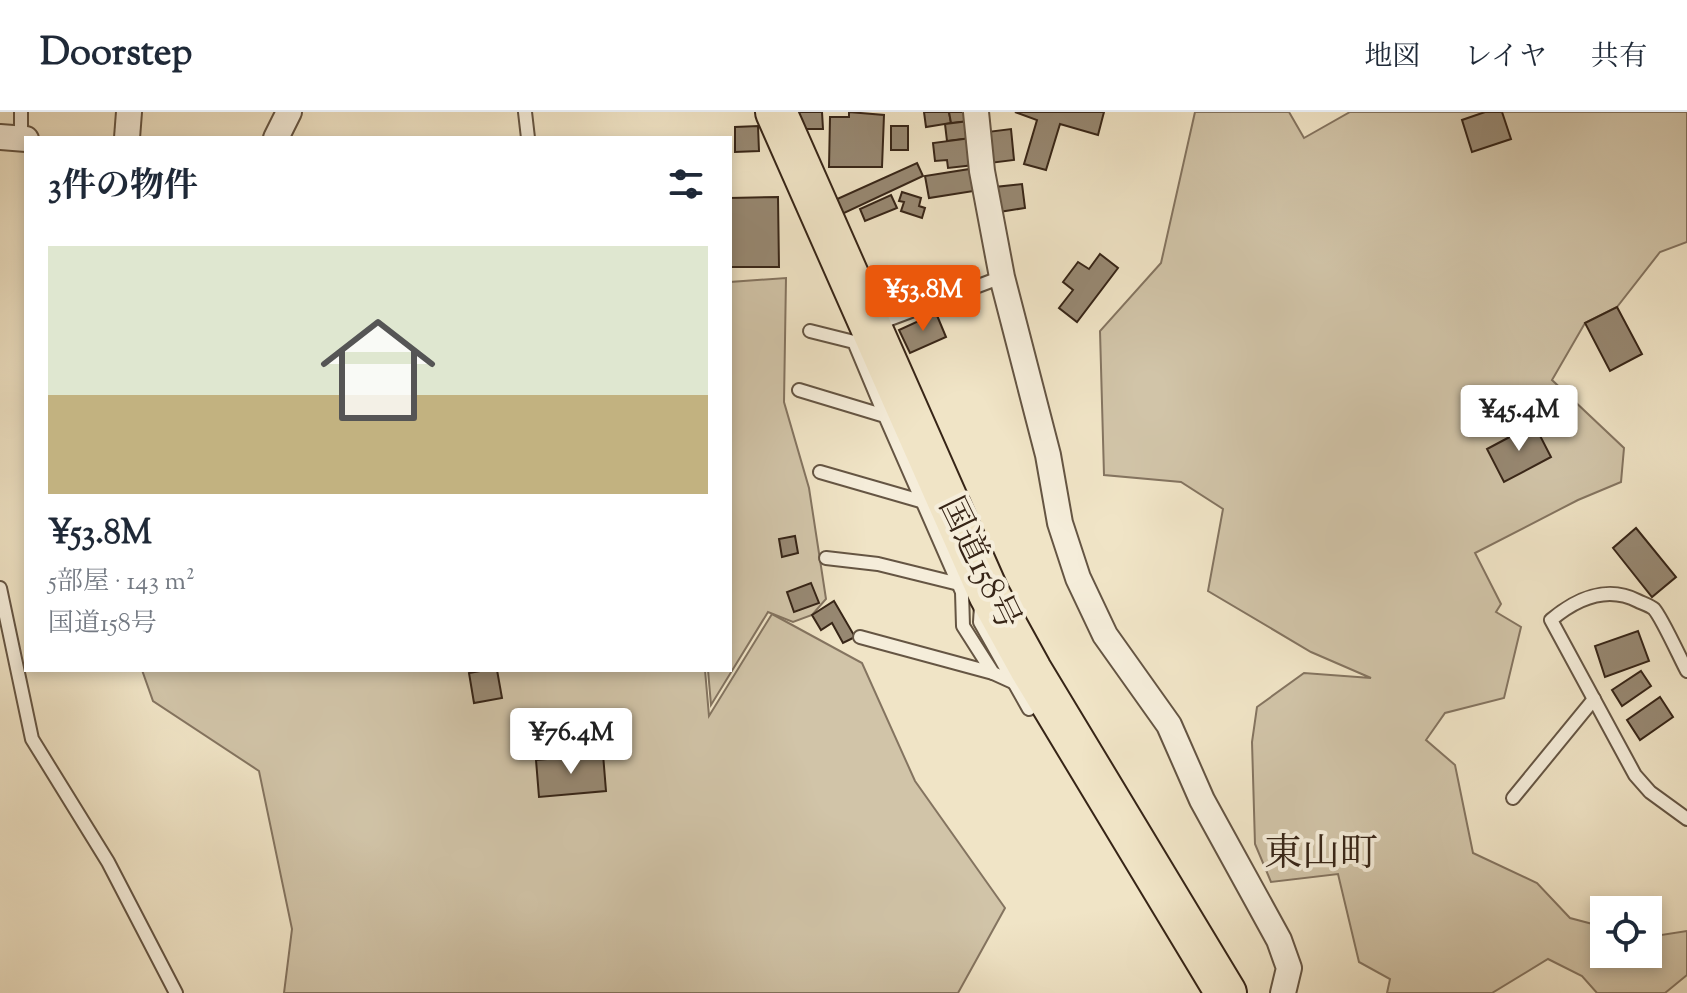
<!DOCTYPE html>
<html lang="ja">
<meta charset="utf-8">
<style>
body{margin:0;font-family:"Sorts Mill Goudy","Noto Serif JP",serif;background:#f6f6f7;color:#1f2937;height:100vh;display:flex;flex-direction:column;font-size:30px;white-space:nowrap}
*{box-sizing:border-box;margin:0}
p{font-size:26px;color:#747a83}
.icon{flex:none;width:44px;height:44px;fill:none;stroke:currentColor;stroke-width:2;stroke-linecap:round;stroke-linejoin:round}
.map{position:relative;flex:1;overflow:hidden}
.sheet{position:absolute;left:24px;top:24px;width:708px;height:536px;display:flex;flex-direction:column;background:#fff;border-radius:0px;box-shadow:0 4px 12px #0003}
.sheet>*{flex:none}
.tools{position:absolute;left:1590px;top:784px;display:grid;gap:16px}
.tools a{display:grid;place-items:center;width:72px;height:72px;border-radius:0px;background:#fff;box-shadow:0 4px 12px #0003;font-size:40px}
.price{position:absolute;translate:-50% -68px;padding:0 18px;border-radius:8px;background:#fff;color:#222;font-size:26px;line-height:52px;filter:drop-shadow(0 2px 4px #0008)}
.price::after{content:'';position:absolute;left:50%;top:48px;width:24px;height:18px;margin-left:-12px;background:inherit;clip-path:polygon(0 0,100% 0,50% 100%)}
.price.current{background:#ea580c;color:#fff}
ul{padding:0;list-style:none}
li{display:grid;align-content:center;gap:16px;height:424px;padding:0 24px}
li span{display:grid;place-items:center;height:248px;border-radius:0px;color:#555}
li>.icon{margin-inline-start:auto}
span .icon{width:144px;height:144px;fill:#fffc;stroke-width:1}
li b{font-size:34px}
h2{display:flex;justify-content:space-between;align-items:center;height:96px;padding:0 24px;font-size:34px}
header{display:flex;align-items:center;gap:48px;box-sizing:border-box;height:112px;padding:0 40px;background:#fff;border-bottom:2px solid #e0e1e3}
header strong{font-size:38px}
nav{display:flex;gap:44px;margin-inline-start:auto;font-size:28px}
.map>svg:first-child{display:block}
</style>
<header>
<strong>Doorstep</strong>
<nav><a>地図</a><a>レイヤ</a><a>共有</a></nav>
</header>
<div class="map">
<svg width="1687" height="881" viewBox="0 0 1687 881">
<rect width="100%" height="100%" fill="#f0e4c6"/>
<filter id="stains"><feTurbulence type="fractalNoise" baseFrequency=".0025" numOctaves="4"/><feColorMatrix values="0 0 0 0 .2 0 0 0 0 .09 0 0 0 0 .02 0 0 0 .5 -.17"/></filter>
<radialGradient id="worn" r=".72"><stop offset=".6" stop-color="#630" stop-opacity="0"/><stop offset="1" stop-color="#630" stop-opacity=".3"/></radialGradient>
<g fill="#d1c4a8" stroke="#847460" stroke-width="2">
<polygon points="1195,0 1289,0 1304,26 1350,0 1687,0 1687,130 1660,140 1617,195 1585,211 1552,268 1624,336 1621,370 1578,388 1475,441 1501,492 1496,500 1521,515 1504,586 1445,601 1426,628 1455,653 1473,741 1537,771 1570,806 1604,815 1604,842 1648,842 1648,825 1687,819 1687,863 1665,881 1597,881 1582,864 1548,847 1492,881 1387,881 1390,867 1359,850 1338,762 1271,770 1255,732 1252,630 1257,595 1304,561 1371,566 1311,540 1208,479 1223,397 1181,370 1104,363 1100,219 1161,151"/>
<polygon points="786,166 784,290 809,376 826,487 812,503 793,510 768,500 711,593 708,558 730,558 730,170"/>
<polygon points="772,502 862,551 915,669 1005,796 958,881 284,881 292,817 259,659 153,589 142,558 705,558 709,604"/>
</g>
<g fill="#978872" stroke="#372517" stroke-width="2">
<polygon points="798,0 822,0 823,17 798,17"/>
<polygon points="849,0 884,3 882,55 829,55 830,5 849,5"/>
<polygon points="924,0 949,0 951,11 926,15"/>
<polygon points="949,0 968,0 969,9 951,11"/>
<polygon points="1015,0 1104,0 1098,23 1060,12 1046,58 1024,52 1037,8"/>
<polygon points="1485,0 1502,0 1511,27 1472,40 1462,8"/>
<polygon points="969,9 971,26 947,29 945,12"/>
<polygon points="758,14 759,39 735,40 735,15"/>
<rect x="891" y="14" width="17" height="24"/>
<polygon points="1011,17 1014,48 990,51 987,20"/>
<polygon points="971,26 974,53 948,56 947,48 935,49 933,31"/>
<polygon points="917,51 923,64 842,102 835,88"/>
<polygon points="976,56 980,78 929,86 925,64"/>
<polygon points="1022,72 1025,96 999,100 995,75"/>
<polygon points="902,80 921,86 919,94 925,96 922,106 901,99 904,90 899,89"/>
<polygon points="891,83 897,96 865,109 860,97"/>
<polygon points="778,85 779,155 730,155 730,86"/>
<polygon points="1100,142 1118,156 1077,210 1059,196 1073,178 1063,170 1078,150 1089,157"/>
<polygon points="1617,195 1642,242 1610,259 1585,211"/>
<polygon points="936,201 946,225 910,241 899,218"/>
<polygon points="1534,312 1551,345 1504,370 1487,337"/>
<polygon points="1636,416 1676,465 1652,485 1613,436"/>
<polygon points="795,424 798,441 782,445 779,427"/>
<polygon points="811,471 819,491 794,500 787,480"/>
<polygon points="834,489 855,525 843,531 832,511 821,518 812,503"/>
<polygon points="1638,519 1649,549 1605,565 1595,534"/>
<polygon points="486,558 497,558 502,586 474,591 469,561"/>
<polygon points="1641,559 1651,574 1622,594 1612,578"/>
<polygon points="1660,585 1673,605 1640,628 1627,608"/>
<polygon points="603,642 606,679 539,685 536,648"/>
</g>
<g fill="none" stroke-linecap="round" stroke-linejoin="round">
<g stroke="#655543" stroke-width="16">
<g id="service">
<polyline points="525,0 528,26"/>
<polyline points="21,26 21,0"/>
<polyline points="874,213 1002,165"/>
<polyline points="810,219 854,230 885,304"/>
<polyline points="799,278 885,304 962,480 963,514 993,561 1015,571"/>
<polyline points="820,360 924,390"/>
<polyline points="826,446 878,452 959,472"/>
<polyline points="0,476 32,627 108,750 176,881"/>
<polyline points="981,493 980,510 1029,597"/>
<polyline points="860,525 993,561"/>
<path d="M 1687,559 C 1680,546 1662,506 1654,497 C 1651,494 1642,491 1638,489 C 1607,473 1576,487 1551,508 L 1635,663 L 1650,680 L 1687,707"/>
<polyline points="1513,686 1594,587"/>
</g>
</g>
<g stroke="#655543" stroke-width="28">
<g id="minor">
<polyline points="976,0 982,59 1002,165 1048,343 1060,411 1078,466 1105,523 1169,613 1202,688 1279,828 1289,856 1283,881"/>
<polyline points="0,25 26,27"/>
<polyline points="127,26 129,0"/>
<polyline points="276,26 289,0"/>
</g>
</g>
<g stroke="#372517" stroke-width="44">
<polyline id="trunk" points="776,0 989,482 1031,558 1226,881"/>
</g>
<use href="#service" stroke="#f5edda" stroke-width="12"/>
<use href="#minor" stroke="#f5edda" stroke-width="24"/>
<use href="#trunk" stroke="#f0e4c6" stroke-width="40"/>
</g>
<g text-anchor="middle" dominant-baseline="central" stroke-width="8" stroke-linejoin="round" paint-order="stroke">
<g font-size="34" fill="#372517" stroke="#f5edda">
<text transform="translate(978 452) rotate(64)">国道158号</text>
</g>
<g font-size="38" fill="#372517" stroke="#f5edda">
<text x="1321" y="744">東山町</text>
</g>
</g>
<rect width="100%" height="100%" filter="url(#stains)"/>
<rect width="100%" height="100%" fill="url(#worn)"/>
</svg>
<div class="tools">
<a><svg class="icon" aria-label="locate" viewBox="0 0 24 24"><circle cx="12" cy="12" r="6"/><path d="M12 2v4M12 18v4M2 12h4M18 12h4"/></svg></a>
</div>
<b class="price current" style="left:923px;top:221px">¥53.8M</b>
<b class="price" style="left:1519px;top:341px">¥45.4M</b>
<b class="price" style="left:571px;top:664px">¥76.4M</b>
<section class="sheet">
<h2>3件の物件<svg class="icon" aria-label="filters" viewBox="0 0 24 24"><path d="M4 7h16M4 17h16"/><circle cx="9" cy="7" r="2"/><circle cx="15" cy="17" r="2"/></svg></h2>
<ul>
<li><span style="background:linear-gradient(#dfe7d0 60%,#c2b280 0)"><svg class="icon" aria-label="home" viewBox="0 0 24 24"><path d="M3 11l9-7 9 7M6 9v11h12V9"/></svg></span><div><b>¥53.8M</b><p>5部屋 · 143 m²</p><p>国道158号</p></div></li>
</ul>
</section>
</div>
